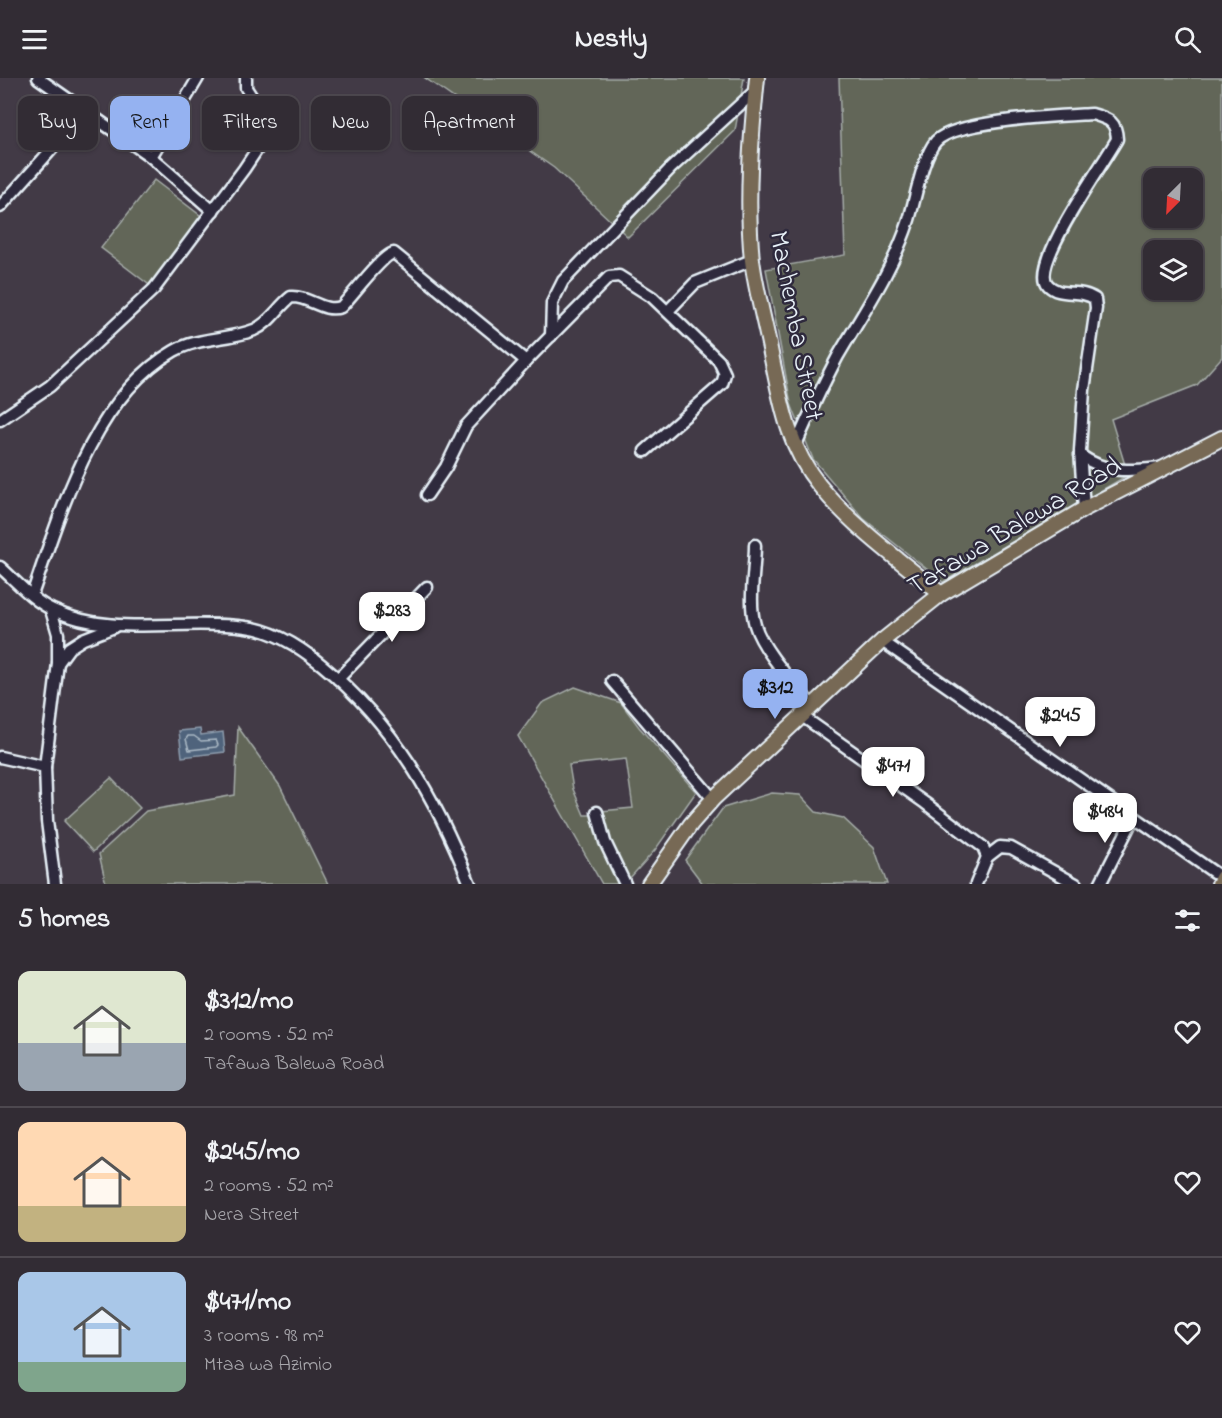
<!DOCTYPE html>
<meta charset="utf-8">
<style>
body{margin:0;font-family:"Indie Flower",sans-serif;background:#3d3840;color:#f1f3f6;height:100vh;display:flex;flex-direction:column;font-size:22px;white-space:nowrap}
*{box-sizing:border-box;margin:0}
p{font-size:20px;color:#a8a7ac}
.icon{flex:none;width:33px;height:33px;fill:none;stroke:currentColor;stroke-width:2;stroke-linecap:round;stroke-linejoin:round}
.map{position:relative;height:806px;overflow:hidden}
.details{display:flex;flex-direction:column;background:#322c34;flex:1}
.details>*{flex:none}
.top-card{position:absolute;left:18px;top:18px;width:600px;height:54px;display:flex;gap:12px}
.needle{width:39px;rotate:204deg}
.controls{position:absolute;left:1143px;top:90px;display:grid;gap:12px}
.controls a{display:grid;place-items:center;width:60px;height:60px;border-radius:12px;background:#322c34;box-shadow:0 2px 4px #0004,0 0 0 2px #4d484f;font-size:30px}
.price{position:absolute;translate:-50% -51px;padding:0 14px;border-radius:12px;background:#fff;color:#222;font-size:20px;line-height:39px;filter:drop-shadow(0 2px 3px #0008)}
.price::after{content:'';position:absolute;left:50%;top:36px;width:18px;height:14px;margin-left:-9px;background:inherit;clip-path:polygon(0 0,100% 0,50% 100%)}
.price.current{background:#95b2f1;color:#111}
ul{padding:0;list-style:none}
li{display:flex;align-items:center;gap:18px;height:150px;padding:0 18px}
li+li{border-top:2px solid #4d484f}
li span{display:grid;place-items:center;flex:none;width:168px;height:120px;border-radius:12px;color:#555}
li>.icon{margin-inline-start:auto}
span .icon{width:72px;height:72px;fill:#fffc;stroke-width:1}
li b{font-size:26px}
h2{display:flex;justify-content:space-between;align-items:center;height:72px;padding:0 18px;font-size:26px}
.chip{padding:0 21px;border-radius:12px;background:#322c34;box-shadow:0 2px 4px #0004,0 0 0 2px #4d484f;font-size:21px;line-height:54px}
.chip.current{background:#95b2f1;color:#111}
header{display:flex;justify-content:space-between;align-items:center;height:78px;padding:0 18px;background:#322c34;font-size:27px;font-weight:800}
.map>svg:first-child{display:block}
</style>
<header><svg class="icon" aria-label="menu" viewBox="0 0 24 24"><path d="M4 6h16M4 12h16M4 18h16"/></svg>Nestly<svg class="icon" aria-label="search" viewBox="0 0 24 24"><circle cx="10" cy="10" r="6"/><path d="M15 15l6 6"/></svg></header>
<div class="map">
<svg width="1222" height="806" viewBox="0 0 1222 806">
<rect width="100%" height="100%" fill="#423a46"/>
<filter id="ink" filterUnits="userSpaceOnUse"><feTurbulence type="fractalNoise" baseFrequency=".0167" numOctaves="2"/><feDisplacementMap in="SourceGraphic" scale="12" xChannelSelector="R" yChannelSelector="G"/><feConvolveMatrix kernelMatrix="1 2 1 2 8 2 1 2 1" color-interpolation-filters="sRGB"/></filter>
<g filter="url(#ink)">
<g fill="#626659" stroke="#a5aca8" stroke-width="1.5" fill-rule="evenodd">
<polygon points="425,0 744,0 735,53 628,159 554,90"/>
<path d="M 839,0 L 1222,0 L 1222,279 L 1197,307 L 1111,341 L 1128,397 L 943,504 L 863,440 L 813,381 L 791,326 L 766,191 L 845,177 ZM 1154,100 L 1192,100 L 1192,140 L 1154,140 ZM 1154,172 L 1192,172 L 1192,212 L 1154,212 Z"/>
<polygon points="154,102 205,141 152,209 101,170"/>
<polygon points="575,609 621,625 639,649 696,714 655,772 629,801 609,768 601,733 633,730 626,681 569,687 573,711 584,737 594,737 621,806 602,806 518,658 542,625"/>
<polygon points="238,649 280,708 328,806 106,806 99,776 146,733 235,717"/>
<polygon points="111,700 140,730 93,774 64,743"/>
<polygon points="772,715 800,717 816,734 843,740 874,769 887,806 703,806 685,782 723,730"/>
</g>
<polygon fill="#50647b" stroke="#8d9cad" stroke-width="1.5" points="200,651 201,657 223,654 225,674 182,679 179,653"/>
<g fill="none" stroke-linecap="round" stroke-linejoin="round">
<polygon stroke="#abb9c6" stroke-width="1.5" points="188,658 194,658 201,663 216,662 218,667 216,669 189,672 186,661"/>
<g stroke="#e8f1f8" stroke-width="15">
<g id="minor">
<polyline points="38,0 151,79 213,133"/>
<polyline points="151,79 198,0"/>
<polyline points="0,129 86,33"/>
<polyline points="668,233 695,205 752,182"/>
<polyline points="551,258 552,225 563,203 671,90 755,13"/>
<polyline points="0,342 50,308 154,211 244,91 262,64 266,53 266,41 246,10 246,0"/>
<path d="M 795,369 C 808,339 822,308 838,278 C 863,235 892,193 908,145 C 915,124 922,79 936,63 C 956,42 1060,38 1092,36 C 1108,41 1116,42 1117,61 C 1105,84 1029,187 1048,207 C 1060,220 1080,210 1095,221 L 1096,230 L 1084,312 L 1080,373 L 1084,431"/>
<path d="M 1080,377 C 1107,396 1128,393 1160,390"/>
<polyline points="427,417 446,389 466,348 526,283 609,199 619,198 652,219 719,283 725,296 722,306 645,373"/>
<path d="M 755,467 C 755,492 748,523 755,547 C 762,572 795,607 812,628"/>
<path d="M 0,489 C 16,503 33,523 53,532 C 114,560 181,540 246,549 C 274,552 300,569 322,587 C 394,646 436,720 470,806"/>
<path d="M 32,517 C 61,434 93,319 174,273 C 198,259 229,262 254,252 C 270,245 278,229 291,219 C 310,218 322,235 341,229 C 352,218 383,176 394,175 L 526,283"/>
<polyline points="51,532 58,556 58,584"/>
<polyline points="882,563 1222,800"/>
<polyline points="338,601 427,509"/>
<polyline points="612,603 713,721"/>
<polyline points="802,638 925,725 983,769 987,779 976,806"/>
<polyline points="0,679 45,689"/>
<polyline points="597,734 605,764 625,806"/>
<polyline points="987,779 1000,769 1011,770 1076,806"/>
<polyline points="55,806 47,743 45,689 58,585 69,570 83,561 114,549"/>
<polyline points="1100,806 1134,739"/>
</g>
</g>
<g stroke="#e8f1f8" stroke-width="18">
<g id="major">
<path d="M 757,0 C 751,59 746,122 752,182 C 756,213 765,245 771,276 C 781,324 787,367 819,407 C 853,449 899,482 941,516"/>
<polyline points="649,806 691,746 713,721 882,563 941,516 1084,431 1222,360"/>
<polyline points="1219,806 1222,800"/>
</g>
</g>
<use href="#minor" stroke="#2f2a3d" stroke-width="10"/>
<use href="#major" stroke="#776954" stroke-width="14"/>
</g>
</g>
<g text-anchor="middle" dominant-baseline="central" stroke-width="5" stroke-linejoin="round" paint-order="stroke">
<g font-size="27" fill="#e8f1f8" stroke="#2f2a3d">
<text transform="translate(795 248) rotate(79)">Machemba Street</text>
<text transform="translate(1015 449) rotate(-31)">Tafawa Balewa Road</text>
</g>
</g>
</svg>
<div class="controls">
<a><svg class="needle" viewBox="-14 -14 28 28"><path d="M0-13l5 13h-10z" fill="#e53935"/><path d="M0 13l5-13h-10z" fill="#a8a7ac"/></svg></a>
<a><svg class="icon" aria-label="layers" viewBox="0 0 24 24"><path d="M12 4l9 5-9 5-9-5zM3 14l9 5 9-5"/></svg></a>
</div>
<b class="price" style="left:392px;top:565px">$283</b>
<b class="price current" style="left:775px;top:642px">$312</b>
<b class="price" style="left:1060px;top:670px">$245</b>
<b class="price" style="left:893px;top:720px">$471</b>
<b class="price" style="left:1105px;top:766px">$484</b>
<div class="top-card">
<a class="chip">Buy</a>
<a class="chip current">Rent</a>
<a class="chip">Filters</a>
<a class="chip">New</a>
<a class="chip">Apartment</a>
</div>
</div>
<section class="details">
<h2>5 homes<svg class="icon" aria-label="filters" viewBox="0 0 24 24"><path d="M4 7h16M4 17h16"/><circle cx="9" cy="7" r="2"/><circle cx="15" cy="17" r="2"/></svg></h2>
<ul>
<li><span style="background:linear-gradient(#dfe7d0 60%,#9aa5b1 0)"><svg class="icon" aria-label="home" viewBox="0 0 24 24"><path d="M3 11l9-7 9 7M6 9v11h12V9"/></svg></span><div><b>$312/mo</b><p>2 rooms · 52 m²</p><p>Tafawa Balewa Road</p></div><svg class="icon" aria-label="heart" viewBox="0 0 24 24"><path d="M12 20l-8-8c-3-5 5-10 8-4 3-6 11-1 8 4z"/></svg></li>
<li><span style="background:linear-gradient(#ffd9b3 70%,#c2b280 0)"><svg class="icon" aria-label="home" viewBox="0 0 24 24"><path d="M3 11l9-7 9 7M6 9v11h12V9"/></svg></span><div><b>$245/mo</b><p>2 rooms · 52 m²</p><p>Nera Street</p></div><svg class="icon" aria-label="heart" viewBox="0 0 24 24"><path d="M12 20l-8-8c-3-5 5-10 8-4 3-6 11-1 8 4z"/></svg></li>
<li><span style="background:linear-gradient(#a9c7e8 75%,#7fa58c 0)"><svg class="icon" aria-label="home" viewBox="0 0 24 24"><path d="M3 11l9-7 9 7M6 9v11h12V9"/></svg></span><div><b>$471/mo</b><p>3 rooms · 98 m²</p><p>Mtaa wa Azimio</p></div><svg class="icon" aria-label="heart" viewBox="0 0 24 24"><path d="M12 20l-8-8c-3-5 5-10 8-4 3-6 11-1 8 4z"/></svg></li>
</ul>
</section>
